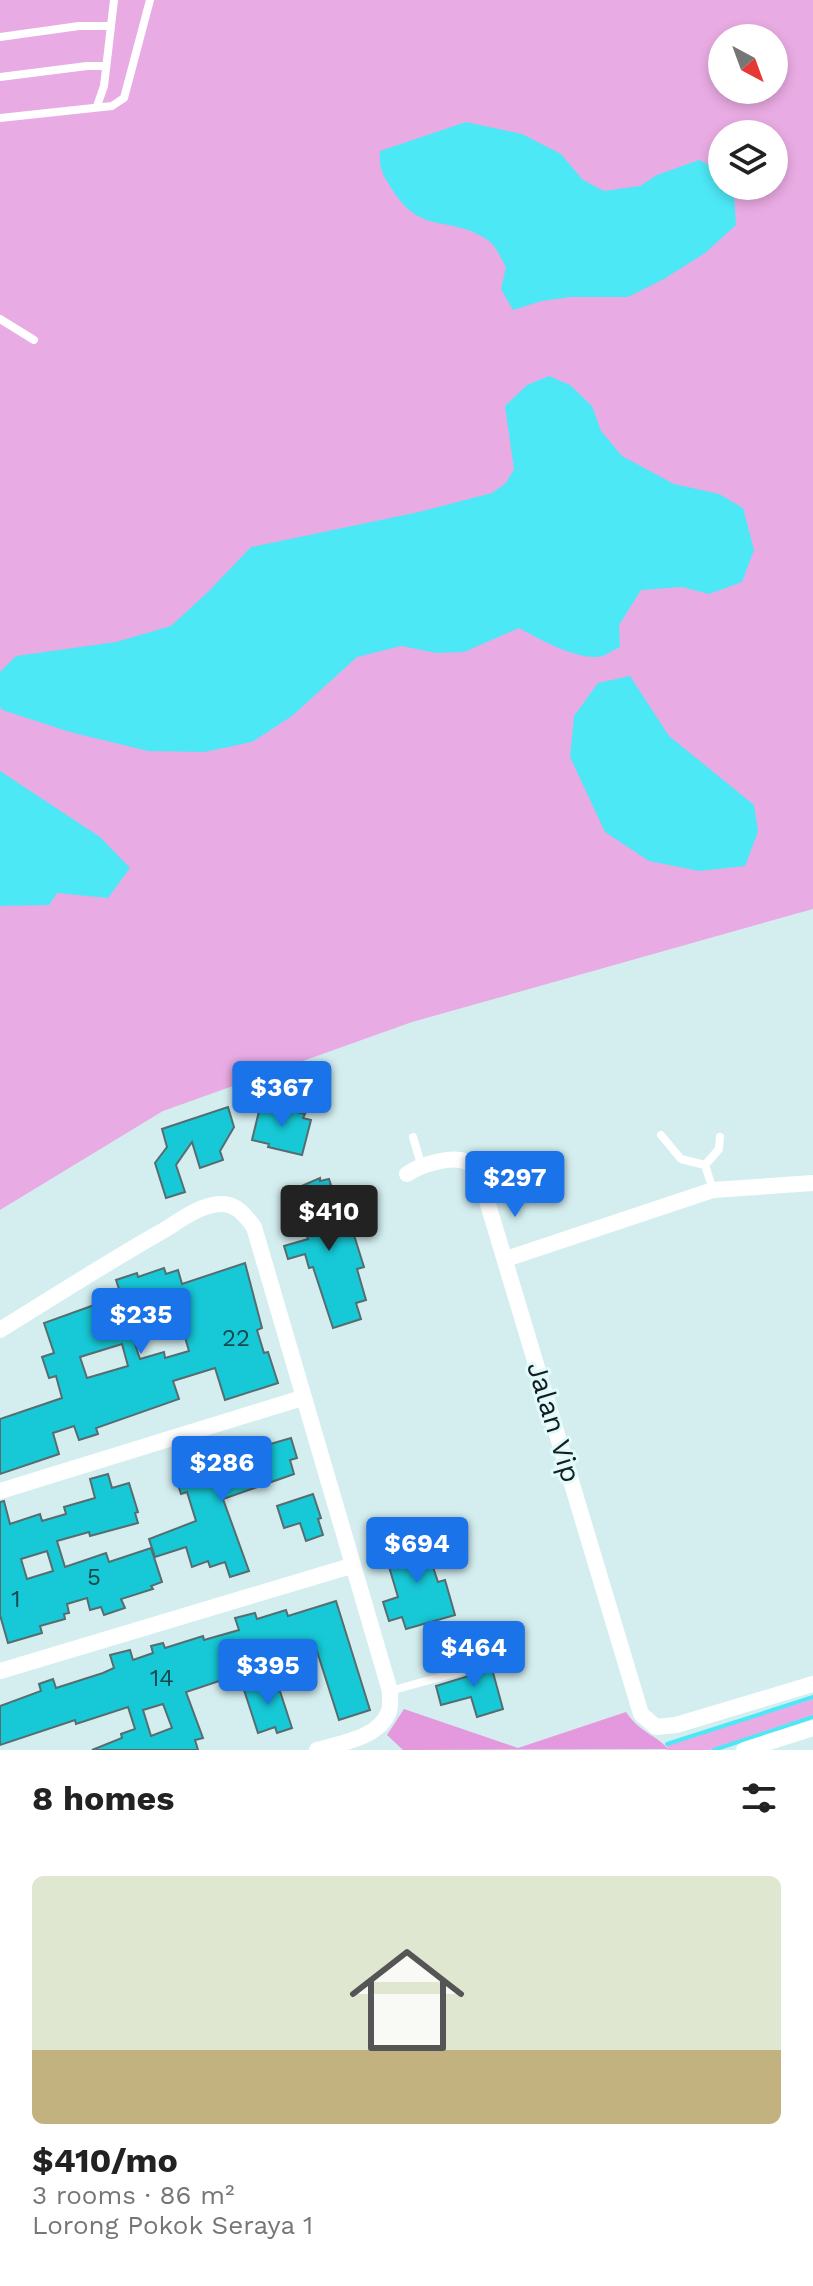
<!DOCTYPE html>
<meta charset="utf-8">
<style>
body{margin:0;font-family:"Work Sans",sans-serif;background:#f6f6f6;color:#222;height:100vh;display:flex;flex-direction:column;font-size:30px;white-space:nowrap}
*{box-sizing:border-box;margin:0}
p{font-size:26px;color:#767676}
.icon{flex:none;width:44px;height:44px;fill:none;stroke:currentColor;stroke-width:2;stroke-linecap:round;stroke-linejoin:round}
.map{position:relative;height:1750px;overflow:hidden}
.sheet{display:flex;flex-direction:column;background:#fff;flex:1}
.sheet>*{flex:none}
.needle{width:52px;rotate:139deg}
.fabs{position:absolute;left:708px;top:24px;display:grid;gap:16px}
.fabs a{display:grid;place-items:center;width:80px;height:80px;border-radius:50%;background:#fff;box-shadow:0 4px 12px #0003;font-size:40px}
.price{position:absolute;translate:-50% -68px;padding:0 18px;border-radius:8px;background:#1a73e8;color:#fff;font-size:26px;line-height:52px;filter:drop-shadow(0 2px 4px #0008)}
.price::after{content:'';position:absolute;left:50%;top:48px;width:24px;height:18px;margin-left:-12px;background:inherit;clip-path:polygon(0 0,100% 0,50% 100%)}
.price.selected{background:#222;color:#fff}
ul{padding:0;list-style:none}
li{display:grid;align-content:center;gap:16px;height:424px;padding:0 32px}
li span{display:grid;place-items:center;height:248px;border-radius:12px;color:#555}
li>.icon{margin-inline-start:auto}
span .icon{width:144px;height:144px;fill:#fffc;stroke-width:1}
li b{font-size:34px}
h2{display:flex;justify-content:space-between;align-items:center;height:96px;padding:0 32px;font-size:34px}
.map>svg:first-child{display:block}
</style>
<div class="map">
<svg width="813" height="1750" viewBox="0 0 813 1750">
<rect width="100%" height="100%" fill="#d4eef0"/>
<g fill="#e9abe3" fill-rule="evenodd">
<path d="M 0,0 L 813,0 L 813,909 L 412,1022 L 163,1111 L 0,1210 ZM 722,38 L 774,38 L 774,90 L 722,90 ZM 722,134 L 774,134 L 774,186 L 722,186 Z"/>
<polygon points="813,1699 813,1715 710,1750 665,1750 668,1749 666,1745"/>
</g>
<path fill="#e498dd" d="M 404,1709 L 518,1748 L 626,1712 C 640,1733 657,1735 668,1749 L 403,1750 L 387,1735 Z"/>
<g fill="#4de8f6">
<path d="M 466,122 L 522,134 L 561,154 L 583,180 L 604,191 L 640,186 L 657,175 L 699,160 C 712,166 722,170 722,186 L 729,186 L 734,193 L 736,225 L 705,253 L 664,279 L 628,297 L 570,297 L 542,301 L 513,310 L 501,289 L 506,267 C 501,259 496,246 489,241 C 452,214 423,237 393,191 C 383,174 379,171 380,151 Z"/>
<path d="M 549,376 L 570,385 L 592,406 L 601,431 L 622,456 L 674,484 L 719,494 L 743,508 L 754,550 L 742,582 L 709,594 L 682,587 L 641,590 L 619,625 L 620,647 C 615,649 608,654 603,656 C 580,662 539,639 519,628 L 464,652 L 437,653 L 401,646 L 357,657 L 292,716 L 252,742 L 204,752 L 148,751 L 70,732 L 2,710 L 0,706 L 0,672 L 16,656 L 116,642 L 171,626 L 209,591 L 251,547 L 419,512 L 492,493 L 506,483 L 514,469 L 505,406 L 527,385 Z"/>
<polygon points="630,676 669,736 754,805 758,832 745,866 699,871 649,861 605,832 570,757 574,716 598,683"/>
<polygon points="0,771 100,837 130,868 108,898 57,893 49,905 0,906"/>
</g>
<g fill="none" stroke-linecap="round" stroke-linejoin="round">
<g stroke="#4de8f6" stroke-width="4">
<polyline points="667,1744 813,1697"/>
<polyline points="714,1750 813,1717"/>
</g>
</g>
<g fill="#17c9d7" stroke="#566d70" stroke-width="2" fill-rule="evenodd">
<polygon points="261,1103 305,1114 303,1118 311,1120 302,1155 268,1147 269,1144 252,1140"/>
<polygon points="228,1107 234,1127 220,1151 223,1160 200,1168 192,1142 176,1165 185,1192 166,1198 155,1163 167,1147 162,1129"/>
<polygon points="320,1178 320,1181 329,1179 339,1211 327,1215 334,1238 353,1232 364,1267 357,1269 366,1300 356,1303 361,1319 333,1328 313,1267 309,1268 305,1254 288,1259 284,1246 308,1239 298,1208 295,1209 292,1190"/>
<path d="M 245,1263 L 262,1328 L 257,1330 L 264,1353 L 268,1352 L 278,1383 L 225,1400 L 215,1368 L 173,1381 L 179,1399 L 96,1428 L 98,1434 L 79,1440 L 74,1426 L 53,1433 L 59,1454 L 0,1474 L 0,1419 L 62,1398 L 56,1376 L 49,1378 L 42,1357 L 54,1353 L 44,1323 L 108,1300 L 107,1296 L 120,1292 L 116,1280 L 137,1273 L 138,1277 L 164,1268 L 166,1274 L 178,1270 L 182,1284 ZM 170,1322 L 172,1327 L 181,1324 L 189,1351 L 165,1358 L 164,1352 L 140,1359 L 131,1332 ZM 122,1344 L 128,1366 L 87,1378 L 80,1357 Z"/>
<polygon points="291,1438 297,1458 290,1460 294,1474 223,1499 249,1571 230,1577 225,1562 210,1567 208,1561 192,1567 186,1547 155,1557 149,1539 196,1521 187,1492 181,1494 175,1475 191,1470 190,1466 231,1451 232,1454 236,1453 239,1462 262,1455 260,1447"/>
<path d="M 108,1474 L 112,1488 L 129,1483 L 138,1512 L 135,1513 L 138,1523 L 90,1536 L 89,1532 L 57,1541 L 65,1567 L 106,1553 L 109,1562 L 151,1548 L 162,1582 L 151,1586 L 153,1589 L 121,1599 L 125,1608 L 104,1615 L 101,1607 L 90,1610 L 87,1598 L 67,1604 L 69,1613 L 64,1614 L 65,1619 L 40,1626 L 42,1633 L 8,1643 L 0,1615 L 0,1502 L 4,1501 L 10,1524 L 40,1514 L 42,1521 L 66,1514 L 64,1507 L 95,1498 L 90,1479 ZM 47,1551 L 53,1571 L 27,1579 L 21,1559 Z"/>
<polygon points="313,1494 321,1518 318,1519 323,1535 306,1541 300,1523 284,1528 277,1506"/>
<polygon points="424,1536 425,1542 430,1540 435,1559 431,1561 438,1582 445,1580 455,1615 406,1629 402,1617 389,1621 383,1602 398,1597 387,1560 394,1558 389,1543"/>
<path d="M 336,1601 L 370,1710 L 339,1720 L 314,1642 L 226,1671 L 228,1678 L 186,1692 L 203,1738 L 195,1740 L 198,1750 L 92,1750 L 122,1738 L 121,1734 L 135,1729 L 128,1707 L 76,1724 L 75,1720 L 0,1745 L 0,1706 L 41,1691 L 39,1684 L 53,1679 L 56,1688 L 103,1673 L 114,1668 L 110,1655 L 130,1650 L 133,1660 L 153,1653 L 151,1646 L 163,1643 L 165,1648 L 203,1636 L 204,1640 L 239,1630 L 235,1618 L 255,1613 L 257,1619 L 286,1610 L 288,1616 ZM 163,1704 L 172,1728 L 151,1736 L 143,1710 Z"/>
<polygon points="489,1658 503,1709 477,1717 471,1697 441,1705 436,1686 469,1676 473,1671 469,1664"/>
<polygon points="276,1679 292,1728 277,1733 275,1727 258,1733 244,1690"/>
</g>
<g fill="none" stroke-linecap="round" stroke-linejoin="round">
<g stroke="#fff" stroke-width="8">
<polyline points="0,37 79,26 111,26"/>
<polyline points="0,77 87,66 106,66"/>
<polyline points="97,106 104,86 114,0"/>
<polyline points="0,118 112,106 124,98 150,0"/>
<polyline points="0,319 34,340"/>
<polyline points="661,1135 681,1159 705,1165"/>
<polyline points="413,1137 421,1164"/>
<polyline points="713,1190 705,1165 719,1149 720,1137"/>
<polyline points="390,1691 466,1670"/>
</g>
<g stroke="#fff" stroke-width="16">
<path d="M 407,1174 C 420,1165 451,1155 467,1162 C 472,1163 475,1168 478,1171 L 641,1714 L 656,1727 L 676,1725 L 813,1684"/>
<polyline points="506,1259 713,1190 813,1183"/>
<path d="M 0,1330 C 53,1297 105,1264 159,1233 C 177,1223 198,1205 220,1204 C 236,1203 245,1215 254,1227 L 390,1691 C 390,1697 391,1706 389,1711 C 380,1738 340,1743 317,1750"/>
<polyline points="0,1491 302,1398"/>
<polyline points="0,1671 351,1566"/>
<polyline points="744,1750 813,1728"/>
</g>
</g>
<g text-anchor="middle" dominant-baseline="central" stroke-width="6" stroke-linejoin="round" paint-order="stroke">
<g font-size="24" fill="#15494d">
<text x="236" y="1338">22</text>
<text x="94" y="1577">5</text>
<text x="16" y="1599">1</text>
<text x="162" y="1678">14</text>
</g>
<g font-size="28" fill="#141e1f" stroke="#e1fbfd">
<text transform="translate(554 1422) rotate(73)">Jalan Vip</text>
</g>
</g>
</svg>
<div class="fabs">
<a><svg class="needle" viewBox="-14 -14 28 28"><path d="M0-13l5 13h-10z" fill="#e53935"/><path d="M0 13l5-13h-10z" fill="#767676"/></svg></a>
<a><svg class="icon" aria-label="layers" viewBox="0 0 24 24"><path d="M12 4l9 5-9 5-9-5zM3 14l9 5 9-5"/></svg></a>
</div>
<b class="price" style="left:282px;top:1129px">$367</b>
<b class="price" style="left:515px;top:1219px">$297</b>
<b class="price selected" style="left:329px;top:1253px">$410</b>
<b class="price" style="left:141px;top:1356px">$235</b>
<b class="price" style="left:222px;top:1504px">$286</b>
<b class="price" style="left:417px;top:1585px">$694</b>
<b class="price" style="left:474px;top:1689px">$464</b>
<b class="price" style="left:268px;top:1707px">$395</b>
</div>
<section class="sheet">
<h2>8 homes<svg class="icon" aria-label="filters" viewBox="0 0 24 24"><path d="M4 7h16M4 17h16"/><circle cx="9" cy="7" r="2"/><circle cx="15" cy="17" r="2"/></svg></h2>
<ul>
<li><span style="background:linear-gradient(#dfe7d0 70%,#c2b280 0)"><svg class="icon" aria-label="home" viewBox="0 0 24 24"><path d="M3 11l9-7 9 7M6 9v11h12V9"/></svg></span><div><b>$410/mo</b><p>3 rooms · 86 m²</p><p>Lorong Pokok Seraya 1</p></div></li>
</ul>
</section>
